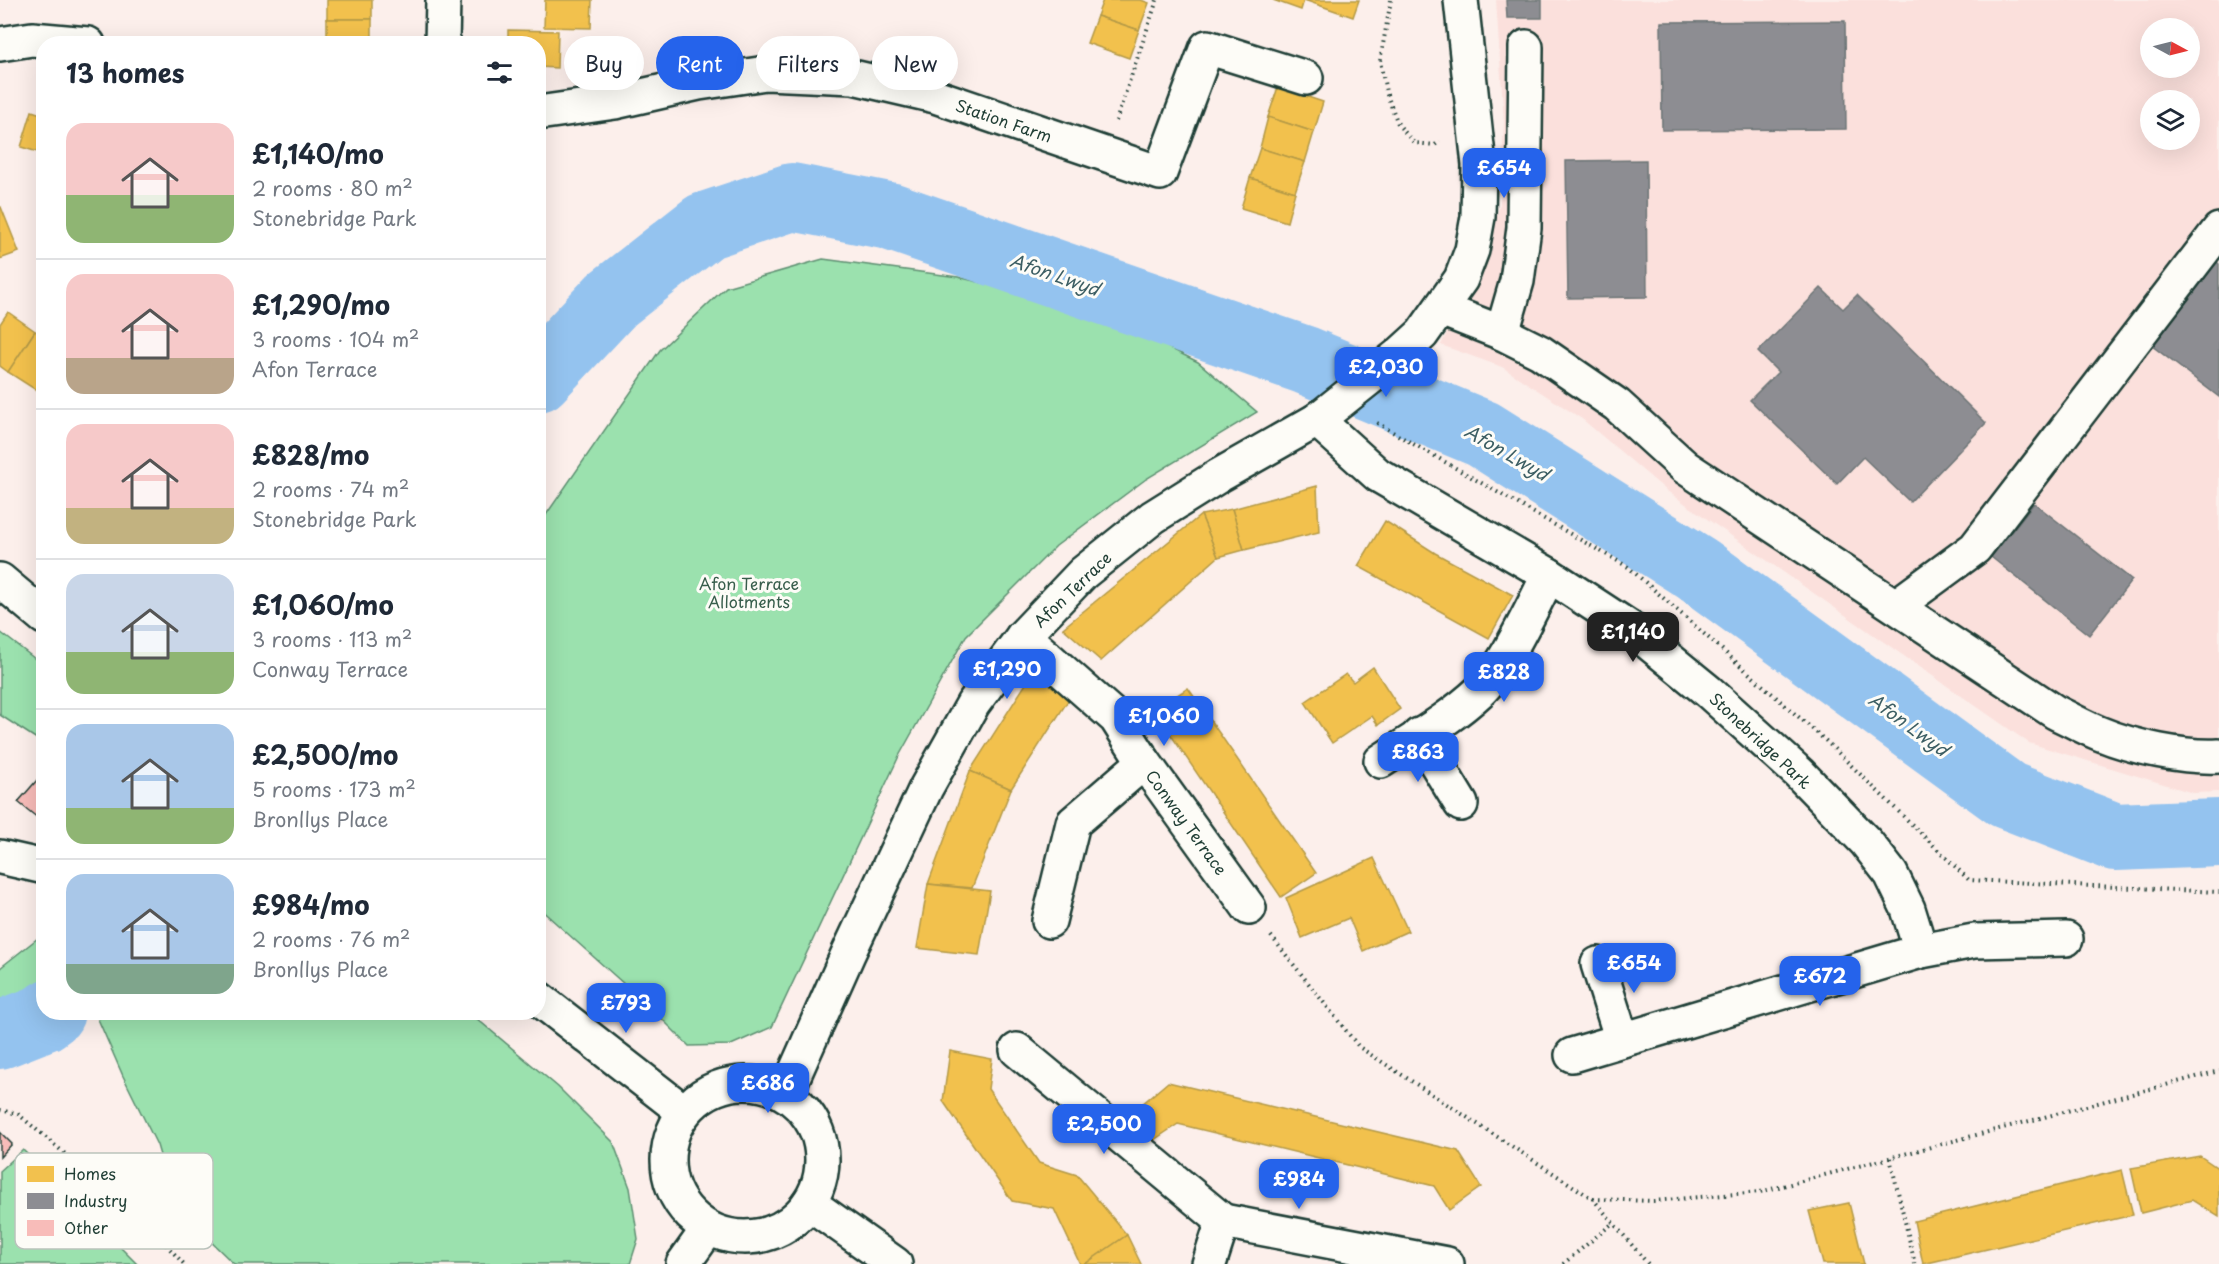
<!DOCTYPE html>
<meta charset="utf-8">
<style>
body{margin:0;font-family:"Playpen Sans",sans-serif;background:#f2f2f3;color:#1f2937;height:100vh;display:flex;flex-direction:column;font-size:22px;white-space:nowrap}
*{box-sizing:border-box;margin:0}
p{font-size:20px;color:#747a83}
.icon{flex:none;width:33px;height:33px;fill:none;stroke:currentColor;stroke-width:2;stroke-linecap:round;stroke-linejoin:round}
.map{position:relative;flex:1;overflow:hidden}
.panel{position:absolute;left:36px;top:36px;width:510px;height:984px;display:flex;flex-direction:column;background:#fff;border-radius:24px;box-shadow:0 6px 24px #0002}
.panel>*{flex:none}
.guide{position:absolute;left:564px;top:36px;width:570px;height:54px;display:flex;gap:12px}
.needle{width:39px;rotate:97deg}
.controls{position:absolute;left:2140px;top:18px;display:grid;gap:12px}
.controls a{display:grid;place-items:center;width:60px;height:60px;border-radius:50%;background:#fff;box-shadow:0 6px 24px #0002;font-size:30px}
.price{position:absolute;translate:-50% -51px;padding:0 14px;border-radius:12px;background:#2563eb;color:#fff;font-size:20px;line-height:39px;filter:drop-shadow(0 2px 3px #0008)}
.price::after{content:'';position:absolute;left:50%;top:36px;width:18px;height:14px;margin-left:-9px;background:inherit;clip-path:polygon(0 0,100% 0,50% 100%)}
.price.active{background:#222;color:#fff}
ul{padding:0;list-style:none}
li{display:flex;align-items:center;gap:18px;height:150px;padding:0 30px}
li+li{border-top:2px solid #e0e1e3}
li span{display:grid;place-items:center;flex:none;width:168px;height:120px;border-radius:18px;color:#555}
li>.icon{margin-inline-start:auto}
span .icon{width:72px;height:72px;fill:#fffc;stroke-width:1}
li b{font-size:26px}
h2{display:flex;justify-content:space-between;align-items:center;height:72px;padding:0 30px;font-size:26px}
.chip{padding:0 21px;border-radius:27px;background:#fff;box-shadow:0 6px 24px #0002;font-size:21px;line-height:54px}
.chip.active{background:#2563eb;color:#fff}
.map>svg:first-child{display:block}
</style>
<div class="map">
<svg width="2219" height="1264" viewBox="0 0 2219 1264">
<rect width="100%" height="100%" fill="#fcefeb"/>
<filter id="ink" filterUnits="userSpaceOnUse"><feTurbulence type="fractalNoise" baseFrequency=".0167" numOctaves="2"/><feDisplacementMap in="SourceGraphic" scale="12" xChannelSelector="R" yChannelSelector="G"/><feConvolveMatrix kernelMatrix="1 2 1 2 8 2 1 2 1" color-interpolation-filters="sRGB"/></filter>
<g filter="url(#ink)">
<path fill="#fbe0dc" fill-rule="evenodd" d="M 1496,0 L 2219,0 L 2219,792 L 2193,793 L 2029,743 L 1667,491 L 1582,419 L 1502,367 L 1441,345 L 1486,254 L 1500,204 L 1504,122 ZM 2151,28 L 2190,28 L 2190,68 L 2151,68 ZM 2151,100 L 2190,100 L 2190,140 L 2151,140 Z"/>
<g fill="#9be1ae" stroke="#5d8f71" stroke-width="1.5">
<polygon points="823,259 958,277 1092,310 1198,362 1257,412 1146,479 1056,546 966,636 899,756 772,1027 731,1045 689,1046 653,1010 539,908 539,525 660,350 726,287"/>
<polygon points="0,632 43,665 43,743 0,715"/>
<polygon points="43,934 43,985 0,1010 0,968"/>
<polygon points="106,1013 470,1013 558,1087 613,1142 630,1188 638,1239 630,1264 234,1264 202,1233 168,1183 157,1145 123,1076 98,1019"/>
<polygon points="23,1150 137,1264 0,1264 0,1171"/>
</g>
<g fill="#f2c14e" stroke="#b39946" stroke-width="1.5">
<rect x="327" y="0" width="45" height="19"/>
<polygon points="545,0 592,0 591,28 544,27"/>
<polygon points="1103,0 1141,0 1149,3 1139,30 1097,16"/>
<polygon points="1273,0 1304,0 1301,10"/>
<polygon points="1304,0 1359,0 1353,17"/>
<polygon points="1097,16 1139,30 1129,58 1087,43"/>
<rect x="327" y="19" width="45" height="25"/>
<polygon points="508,30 558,31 557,68 538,67 538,44 508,44"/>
<polygon points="1278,87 1323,102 1314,132 1268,117"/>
<polygon points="32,111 44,115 44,154 21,147"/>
<polygon points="1268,117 1314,132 1305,162 1260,148"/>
<polygon points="1260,148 1305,162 1295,192 1250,178"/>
<polygon points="1250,178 1295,192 1287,222 1241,208"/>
<polygon points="1,207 19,252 0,259 0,208"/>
<polygon points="8,312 35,331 8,372 0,366 0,324"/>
<polygon points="35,331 44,337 44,379 36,390 8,372"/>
<polygon points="1317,486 1319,532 1244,550 1232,509"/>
<polygon points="1232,509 1244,550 1218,557 1201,515"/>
<polygon points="1201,515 1218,557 1101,661 1063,628"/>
<polygon points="1385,521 1435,553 1513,595 1489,638 1358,566"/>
<polygon points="1373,667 1400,709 1378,725 1372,716 1332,743 1305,702 1346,674 1353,682"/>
<polygon points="1036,668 1071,696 1011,789 970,771"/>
<polygon points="1188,688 1316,873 1281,897 1154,710"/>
<polygon points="970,771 1011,789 972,888 928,884"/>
<polygon points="1374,858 1408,931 1363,951 1349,918 1302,938 1286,898"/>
<polygon points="928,884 990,891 979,955 917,948"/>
<polygon points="950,1051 992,1059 988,1089 1039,1163 1077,1175 1127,1235 1085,1264 1080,1264 1054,1209 1012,1201 943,1101"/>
<polygon points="1168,1082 1458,1151 1481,1187 1449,1210 1434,1186 1178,1124 1154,1140 1134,1111"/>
<polygon points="2200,1156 2219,1169 2219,1217 2192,1200 2141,1213 2131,1168"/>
<polygon points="2122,1170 2133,1215 1923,1264 1914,1221"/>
<polygon points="1849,1203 1864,1264 1823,1264 1809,1211"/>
<polygon points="1127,1235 1141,1264 1085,1264"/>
</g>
<g fill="#8d8d92" stroke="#6c7576" stroke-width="1.5">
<polygon points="1506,0 1542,0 1542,18 1507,18"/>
<polygon points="1845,21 1846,129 1662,130 1661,22"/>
<polygon points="1646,160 1647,297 1568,298 1566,161"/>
<polygon points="2215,260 2219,264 2219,397 2151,345"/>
<polygon points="1821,288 1843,309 1857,295 1986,423 1910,502 1863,457 1837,484 1750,400 1778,372 1758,352"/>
<polygon points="2034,503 2132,580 2089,635 1991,557"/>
</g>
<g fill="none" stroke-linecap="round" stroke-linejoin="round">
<g stroke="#94c3ef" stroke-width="68">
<polyline points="538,378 612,299 705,226 792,197 889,216 1305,360 1483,434 1697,569 2007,795 2115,837 2219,833"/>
<polyline points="0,1035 43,1018 51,1012"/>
</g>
</g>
<g fill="#f8bcb9" stroke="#1f3d34" stroke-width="1.5">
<polygon points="44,772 44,823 18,802"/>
<polygon points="0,1132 12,1144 0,1157"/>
</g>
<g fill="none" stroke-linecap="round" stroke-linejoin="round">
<g stroke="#1f3d34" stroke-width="38">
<g id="minor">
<polyline points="0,44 32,39 88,44"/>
<polyline points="442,44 443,0"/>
<polyline points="538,113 615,102 699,83 766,73 853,77 935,96 1160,173 1207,47 1306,78"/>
<path d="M 1441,309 L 1502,333 L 1540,352 L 1617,405 L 1685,467 L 2055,712 C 2070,719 2085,728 2101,734 C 2132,747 2185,758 2219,756"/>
<polyline points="1502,333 1517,281 1524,228 1526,47"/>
<polyline points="1317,420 1378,475 1549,575 1633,630 1709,692 1799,773 1866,842 1891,874 1908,909 1921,951"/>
<polyline points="0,580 44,617"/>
<polyline points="1896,606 1975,548 2219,230"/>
<polyline points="1023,636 1116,718 1144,762 1249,908"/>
<polyline points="1419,735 1461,804"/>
<path d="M 1381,761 C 1414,739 1450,719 1479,692 C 1505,668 1532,607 1549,575"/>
<polyline points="0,857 40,866"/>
<polyline points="1049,921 1073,823 1144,762"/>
<polyline points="1598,964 1622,1040"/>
<polyline points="538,998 683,1111"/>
<polyline points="1017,1050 1223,1221"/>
<polyline points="1572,1055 1921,951 1974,941 2066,939"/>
<circle cx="745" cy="1160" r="77"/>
<polyline points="786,1093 848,954 926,788 973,704 1023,636 1083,573 1153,517 1220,475 1317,420 1400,354 1422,334 1461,279 1472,250 1478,217 1479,165 1461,0"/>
<polyline points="809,1203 895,1264"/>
<polyline points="683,1264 708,1229"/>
<polyline points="1209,1264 1223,1221 1447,1264"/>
</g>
</g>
<g stroke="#1f3d34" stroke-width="4" stroke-dasharray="1.5 4.5" stroke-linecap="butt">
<polyline points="1391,0 1380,61 1386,92 1398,124 1414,143 1435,145 1440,141"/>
<polyline points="1116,121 1157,0"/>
<polyline points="1377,423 1628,567 1826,741 1969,880 2219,892"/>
<polyline points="1271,936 1359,1047 1593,1199 1648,1264"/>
<polyline points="0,1110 18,1114 141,1218 184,1264"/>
<polyline points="1890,1158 1915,1264"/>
<polyline points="1593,1199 1653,1201 1760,1192 2219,1071"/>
<polyline points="1563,1264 1613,1223"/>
</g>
<use href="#minor" stroke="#fdfcf7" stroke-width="33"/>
</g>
</g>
<g text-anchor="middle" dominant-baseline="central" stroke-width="6" stroke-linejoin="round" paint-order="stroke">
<g font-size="16" fill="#1f3d34" stroke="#fdfcf7">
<text transform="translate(1004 120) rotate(19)">Station Farm</text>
<text transform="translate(1072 589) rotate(-44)">Afon Terrace</text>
<text transform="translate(1761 740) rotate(43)">Stonebridge Park</text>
<text transform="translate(1187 822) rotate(54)">Conway Terrace</text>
</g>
<g font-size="16" fill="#385e4c" stroke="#fdfcf7">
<text x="749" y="583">Afon Terrace<tspan x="749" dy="18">Allotments</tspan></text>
</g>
<g font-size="18" font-style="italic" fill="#3c5e63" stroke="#fdfcf7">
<text transform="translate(1055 274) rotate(19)">Afon Lwyd</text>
<text transform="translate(1507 452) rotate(30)">Afon Lwyd</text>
<text transform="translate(1909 724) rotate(36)">Afon Lwyd</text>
</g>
</g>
<rect x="15" y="1153" width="198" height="96" rx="9" fill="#fdfcf7" stroke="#bac3bc" stroke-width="1.5"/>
<rect x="27" y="1166" width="27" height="16" fill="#f2c14e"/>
<rect x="27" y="1193" width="27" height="16" fill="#8d8d92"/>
<rect x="27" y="1220" width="27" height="16" fill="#f8bcb9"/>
<g font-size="16" fill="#1f3d34">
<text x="64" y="1180">Homes</text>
<text x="64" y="1207">Industry</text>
<text x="64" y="1234">Other</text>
</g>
</svg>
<div class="controls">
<a><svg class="needle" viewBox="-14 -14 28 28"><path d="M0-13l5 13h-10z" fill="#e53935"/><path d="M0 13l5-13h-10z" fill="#747a83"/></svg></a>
<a><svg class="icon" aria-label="layers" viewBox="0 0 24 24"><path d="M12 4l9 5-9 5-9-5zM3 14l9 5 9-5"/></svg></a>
</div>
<b class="price" style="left:1504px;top:199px">£654</b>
<b class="price" style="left:1386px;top:398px">£2,030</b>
<b class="price active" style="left:1633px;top:663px">£1,140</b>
<b class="price" style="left:1007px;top:700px">£1,290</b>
<b class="price" style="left:1504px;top:703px">£828</b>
<b class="price" style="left:1164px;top:747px">£1,060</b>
<b class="price" style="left:1418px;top:783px">£863</b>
<b class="price" style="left:1634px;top:994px">£654</b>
<b class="price" style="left:1820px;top:1007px">£672</b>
<b class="price" style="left:626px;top:1034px">£793</b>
<b class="price" style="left:768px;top:1114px">£686</b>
<b class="price" style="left:1104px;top:1155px">£2,500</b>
<b class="price" style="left:1299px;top:1210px">£984</b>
<div class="guide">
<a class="chip">Buy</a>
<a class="chip active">Rent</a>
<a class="chip">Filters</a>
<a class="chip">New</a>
</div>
<section class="panel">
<h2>13 homes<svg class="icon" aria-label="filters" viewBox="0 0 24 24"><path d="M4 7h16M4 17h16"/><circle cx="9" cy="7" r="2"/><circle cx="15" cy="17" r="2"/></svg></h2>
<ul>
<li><span style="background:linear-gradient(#f6c9c9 60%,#8fb573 0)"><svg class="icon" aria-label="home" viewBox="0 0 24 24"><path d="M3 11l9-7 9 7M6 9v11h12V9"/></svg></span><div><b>£1,140/mo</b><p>2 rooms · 80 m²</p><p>Stonebridge Park</p></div></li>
<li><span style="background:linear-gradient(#f6c9c9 70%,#b9a48a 0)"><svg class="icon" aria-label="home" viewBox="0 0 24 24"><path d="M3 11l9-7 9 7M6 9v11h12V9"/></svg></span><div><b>£1,290/mo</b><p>3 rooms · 104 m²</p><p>Afon Terrace</p></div></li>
<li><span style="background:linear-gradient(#f6c9c9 70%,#c2b280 0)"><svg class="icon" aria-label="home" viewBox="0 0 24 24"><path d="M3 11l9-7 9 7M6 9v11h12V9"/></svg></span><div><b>£828/mo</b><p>2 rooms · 74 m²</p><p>Stonebridge Park</p></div></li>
<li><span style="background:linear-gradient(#c9d6e8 65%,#8fb573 0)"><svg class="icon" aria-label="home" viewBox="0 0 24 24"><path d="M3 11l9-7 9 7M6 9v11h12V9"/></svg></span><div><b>£1,060/mo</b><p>3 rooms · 113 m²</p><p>Conway Terrace</p></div></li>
<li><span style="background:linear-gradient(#a9c7e8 70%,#8fb573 0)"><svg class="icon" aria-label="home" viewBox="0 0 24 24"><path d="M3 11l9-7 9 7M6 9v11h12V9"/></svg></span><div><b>£2,500/mo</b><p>5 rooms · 173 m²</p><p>Bronllys Place</p></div></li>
<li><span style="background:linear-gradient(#a9c7e8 75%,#7fa58c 0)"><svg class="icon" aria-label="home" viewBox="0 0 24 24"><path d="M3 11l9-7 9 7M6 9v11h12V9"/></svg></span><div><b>£984/mo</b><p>2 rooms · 76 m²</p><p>Bronllys Place</p></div></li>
</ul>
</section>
</div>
